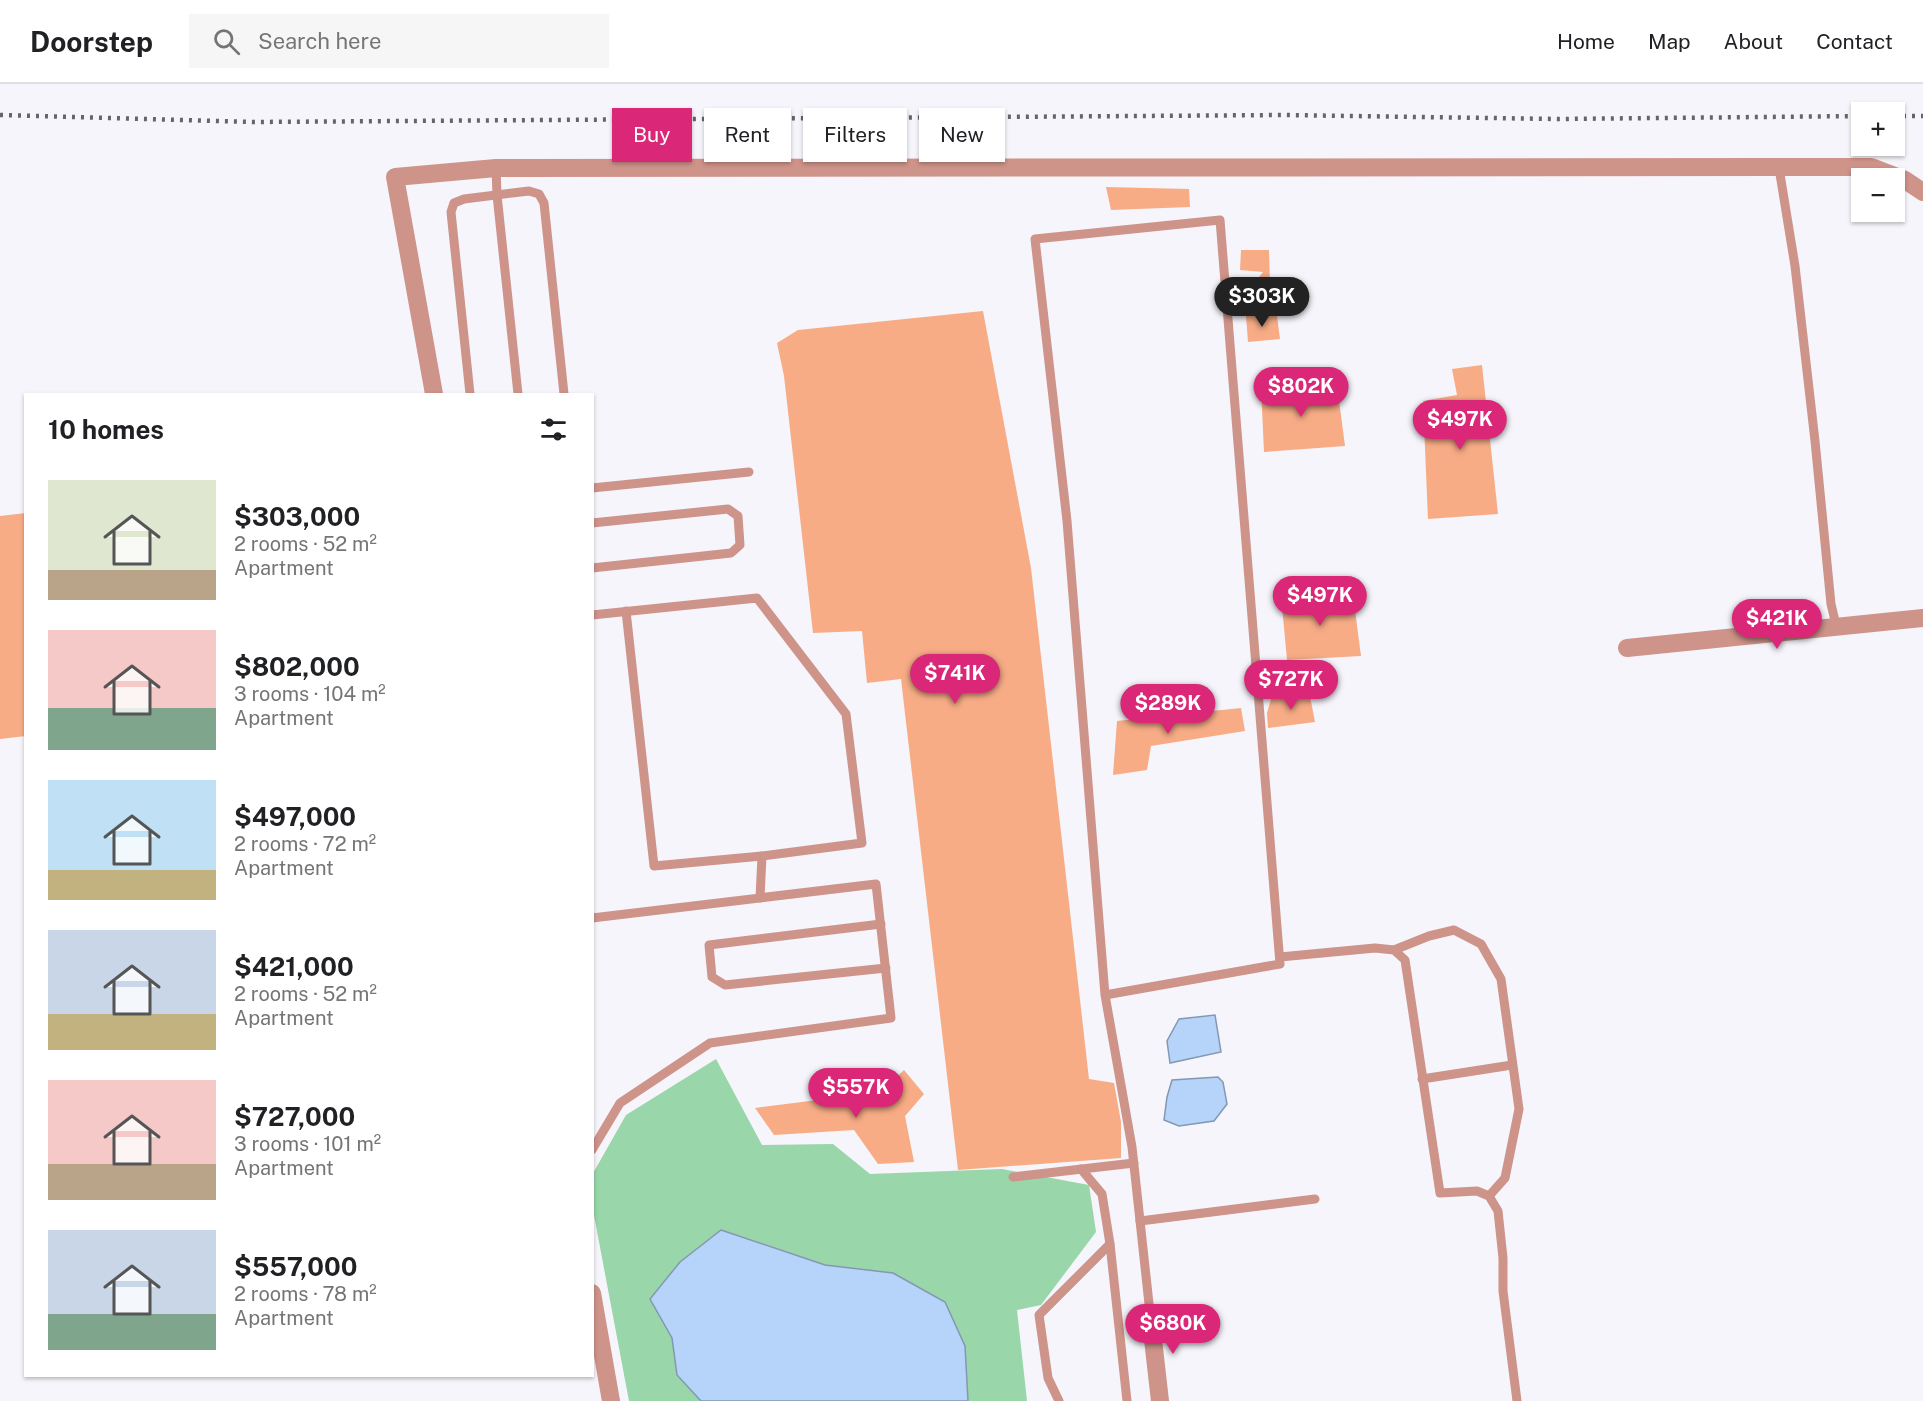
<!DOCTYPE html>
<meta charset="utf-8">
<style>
body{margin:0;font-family:"Public Sans",sans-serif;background:#f6f6f6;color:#202124;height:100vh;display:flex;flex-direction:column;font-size:22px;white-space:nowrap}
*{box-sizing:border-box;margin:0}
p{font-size:20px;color:#757577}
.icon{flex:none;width:33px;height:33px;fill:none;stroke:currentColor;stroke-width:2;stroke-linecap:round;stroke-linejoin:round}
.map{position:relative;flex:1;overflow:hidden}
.sheet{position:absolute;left:24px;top:309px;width:570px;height:984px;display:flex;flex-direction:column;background:#fff;border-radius:0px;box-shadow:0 2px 4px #0004}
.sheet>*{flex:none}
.banner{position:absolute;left:612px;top:24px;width:570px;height:54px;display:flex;gap:12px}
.tools{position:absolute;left:1851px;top:18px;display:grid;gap:12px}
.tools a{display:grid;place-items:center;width:54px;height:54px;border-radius:0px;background:#fff;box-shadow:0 2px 4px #0004;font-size:30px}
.price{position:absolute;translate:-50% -51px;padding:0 14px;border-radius:21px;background:#db2777;color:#fff;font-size:20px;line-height:39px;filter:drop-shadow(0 2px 3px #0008)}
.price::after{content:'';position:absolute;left:50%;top:36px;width:18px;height:14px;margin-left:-9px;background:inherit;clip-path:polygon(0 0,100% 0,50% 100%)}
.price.current{background:#222;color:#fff}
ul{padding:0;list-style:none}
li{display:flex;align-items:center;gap:18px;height:150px;padding:0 24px}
li span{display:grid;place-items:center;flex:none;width:168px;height:120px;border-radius:0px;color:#555}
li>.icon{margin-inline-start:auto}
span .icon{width:72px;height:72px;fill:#fffc;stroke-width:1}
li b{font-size:26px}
h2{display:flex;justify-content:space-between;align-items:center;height:72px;padding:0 24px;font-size:26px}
.chip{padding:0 21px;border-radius:0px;background:#fff;box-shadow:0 2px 4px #0004;font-size:21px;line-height:54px}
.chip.current{background:#db2777;color:#fff}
header{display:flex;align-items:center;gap:36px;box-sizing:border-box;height:84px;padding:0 30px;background:#fff;border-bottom:2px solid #e0e0e0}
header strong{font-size:28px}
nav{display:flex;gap:33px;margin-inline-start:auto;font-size:21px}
.search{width:420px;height:54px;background:#f6f6f6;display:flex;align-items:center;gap:15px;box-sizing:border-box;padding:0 21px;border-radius:0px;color:#757577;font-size:22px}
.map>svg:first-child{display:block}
</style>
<header>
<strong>Doorstep</strong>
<div class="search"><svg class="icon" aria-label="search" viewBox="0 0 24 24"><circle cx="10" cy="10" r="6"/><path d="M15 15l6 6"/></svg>Search here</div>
<nav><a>Home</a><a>Map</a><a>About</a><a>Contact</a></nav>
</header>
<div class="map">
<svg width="1923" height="1317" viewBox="0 0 1923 1317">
<rect width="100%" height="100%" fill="#f5f5fb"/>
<polygon fill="#99d6aa" points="716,975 762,1061 833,1060 870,1090 1002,1085 1089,1101 1096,1148 1041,1221 1017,1226 1027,1317 629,1317 593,1126 592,1091 626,1031"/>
<g fill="#b6d3f9" stroke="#8398b2" stroke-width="1.5">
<polygon points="1215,931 1221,968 1170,979 1167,957 1179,935"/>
<polygon points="1218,993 1223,998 1227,1020 1214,1037 1179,1042 1164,1036 1167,1013 1172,996"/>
<polygon points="721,1146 825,1181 893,1189 945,1218 965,1262 968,1317 701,1317 677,1291 672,1254 650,1215 680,1178"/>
</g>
<g fill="#f7ac86">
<polygon points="1106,103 1189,105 1190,123 1111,126"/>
<polygon points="1241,166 1269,166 1270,200 1276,208 1262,221 1247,208 1263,188 1240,186"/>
<polygon points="983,227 1031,484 1089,995 1114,999 1121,1038 1121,1074 958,1086 901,595 867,599 862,547 813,549 784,292 777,259 798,246"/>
<polygon points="1246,232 1277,232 1280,255 1248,258"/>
<polygon points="1482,281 1498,430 1428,435 1423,317 1457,311 1452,285"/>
<polygon points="1337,301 1345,362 1264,368 1261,304"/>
<polygon points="26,429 26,652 0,655 0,432"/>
<polygon points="1281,511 1353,511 1361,572 1287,576"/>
<polygon points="1309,607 1315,638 1268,644 1267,629 1271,615"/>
<polygon points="1241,624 1245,647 1151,662 1147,686 1113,691 1117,637"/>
<polygon points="904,986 924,1010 905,1032 914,1078 878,1080 854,1046 774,1051 755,1024 881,1008"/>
</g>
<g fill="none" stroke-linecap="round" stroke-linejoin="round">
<g stroke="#ce9389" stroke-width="9">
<polyline points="496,84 497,111 518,310"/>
<polyline points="1779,84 1795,182 1815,357 1831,520 1836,541 1840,542"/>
<polyline points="470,310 451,128 454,119 464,115 529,107 539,110 544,119 564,310"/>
<polyline points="592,404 749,388"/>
<polyline points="592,439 728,425 738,432 740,461 731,469 592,484"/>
<polyline points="626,527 654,782 762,772"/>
<polyline points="592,531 757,514 846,630 862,759 762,772 760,814"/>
<polyline points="592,834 876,800 891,934 710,959 620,1019 592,1066"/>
<polyline points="881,840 709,861 712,893 725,901 886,884"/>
<polyline points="1394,866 1429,852 1454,846 1481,860 1501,895 1519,1025 1505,1094 1489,1112"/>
<polyline points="1280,873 1375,864 1394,866 1405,876 1440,1109 1477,1107 1489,1112 1498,1127 1503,1174 1503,1207 1517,1317"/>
<polyline points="1105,911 1280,880 1220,136 1035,155 1067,437 1105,911 1132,1063 1150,1229"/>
<polyline points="1422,995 1512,981"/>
<polyline points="1081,1085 1102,1110 1110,1160"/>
<polyline points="1013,1093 1134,1079"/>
<polyline points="1140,1137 1315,1115"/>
<polyline points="1059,1317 1048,1294 1039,1231 1110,1160 1127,1317"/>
</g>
<g stroke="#ce9389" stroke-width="18">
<polyline points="434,310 395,93 496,84 1871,83 1905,96 1923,108"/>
<polyline points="1627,564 1923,534"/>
<polyline points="592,1209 611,1317"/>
<polyline points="1150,1229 1160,1317"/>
</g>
<g stroke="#656568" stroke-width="4.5" stroke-dasharray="3 6" stroke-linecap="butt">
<polyline points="0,31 253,38 1283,31 1557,35 1862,32"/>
<polyline points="1894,32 1923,32"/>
</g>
</g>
</svg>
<div class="tools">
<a>+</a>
<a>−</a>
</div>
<b class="price current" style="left:1262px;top:244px">$303K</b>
<b class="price" style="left:1301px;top:334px">$802K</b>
<b class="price" style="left:1460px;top:367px">$497K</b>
<b class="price" style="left:1320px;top:543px">$497K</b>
<b class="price" style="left:1777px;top:566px">$421K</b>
<b class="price" style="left:955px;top:621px">$741K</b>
<b class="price" style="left:1291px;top:627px">$727K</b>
<b class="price" style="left:1168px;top:651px">$289K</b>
<b class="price" style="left:856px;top:1035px">$557K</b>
<b class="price" style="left:1173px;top:1271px">$680K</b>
<div class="banner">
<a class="chip current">Buy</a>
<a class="chip">Rent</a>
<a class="chip">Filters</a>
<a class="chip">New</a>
</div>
<section class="sheet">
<h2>10 homes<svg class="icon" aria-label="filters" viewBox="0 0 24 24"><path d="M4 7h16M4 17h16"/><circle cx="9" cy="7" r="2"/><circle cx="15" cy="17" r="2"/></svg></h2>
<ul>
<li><span style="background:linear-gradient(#dfe7d0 75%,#b9a48a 0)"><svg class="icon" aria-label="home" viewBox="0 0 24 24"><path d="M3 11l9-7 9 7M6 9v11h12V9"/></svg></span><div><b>$303,000</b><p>2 rooms · 52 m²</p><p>Apartment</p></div></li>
<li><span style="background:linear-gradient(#f6c9c9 65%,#7fa58c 0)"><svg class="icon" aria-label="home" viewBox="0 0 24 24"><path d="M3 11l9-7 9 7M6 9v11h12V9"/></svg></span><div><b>$802,000</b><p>3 rooms · 104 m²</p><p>Apartment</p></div></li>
<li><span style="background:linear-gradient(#bfe0f5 75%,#c2b280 0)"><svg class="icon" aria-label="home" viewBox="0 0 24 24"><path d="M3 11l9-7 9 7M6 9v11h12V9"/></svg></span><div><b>$497,000</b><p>2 rooms · 72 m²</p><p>Apartment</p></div></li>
<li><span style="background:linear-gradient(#c9d6e8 70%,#c2b280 0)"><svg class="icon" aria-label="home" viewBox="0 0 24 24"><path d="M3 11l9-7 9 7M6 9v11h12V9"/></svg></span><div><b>$421,000</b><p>2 rooms · 52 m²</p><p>Apartment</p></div></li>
<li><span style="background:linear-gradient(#f6c9c9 70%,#b9a48a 0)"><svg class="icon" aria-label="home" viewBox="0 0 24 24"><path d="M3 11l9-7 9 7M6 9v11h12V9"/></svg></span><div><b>$727,000</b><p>3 rooms · 101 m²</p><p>Apartment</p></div></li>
<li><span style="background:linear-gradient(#c9d6e8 70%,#7fa58c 0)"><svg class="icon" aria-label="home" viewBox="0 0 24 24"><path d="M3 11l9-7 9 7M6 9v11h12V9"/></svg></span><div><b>$557,000</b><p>2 rooms · 78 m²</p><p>Apartment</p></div></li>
</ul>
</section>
</div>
